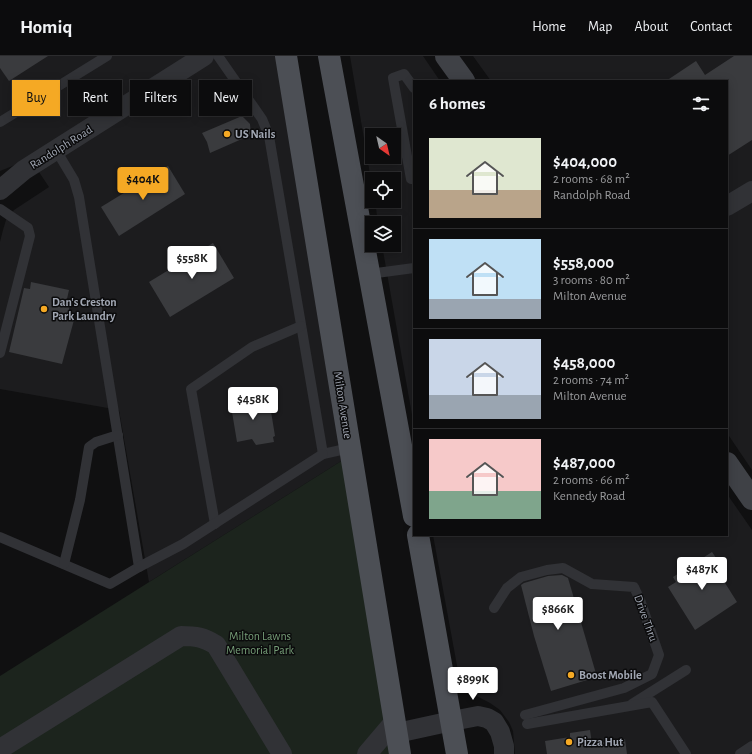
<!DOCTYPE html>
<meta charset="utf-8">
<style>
body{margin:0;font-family:"Alegreya Sans",sans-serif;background:#151516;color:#f1f3f6;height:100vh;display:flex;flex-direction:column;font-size:15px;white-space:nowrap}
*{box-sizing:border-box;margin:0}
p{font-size:13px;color:#9a9b9d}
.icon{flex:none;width:22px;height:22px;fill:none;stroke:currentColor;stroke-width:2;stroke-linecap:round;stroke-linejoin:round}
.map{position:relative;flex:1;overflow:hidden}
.panel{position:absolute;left:413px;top:24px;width:315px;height:456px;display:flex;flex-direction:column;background:#0c0c0d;border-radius:0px;box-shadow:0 2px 10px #0003,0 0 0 1px #2c2c2e}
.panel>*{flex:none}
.banner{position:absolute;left:12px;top:24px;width:341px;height:36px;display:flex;gap:8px}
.needle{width:26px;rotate:146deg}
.controls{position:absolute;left:365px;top:72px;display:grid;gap:8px}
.controls a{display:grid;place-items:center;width:36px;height:36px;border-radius:0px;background:#0c0c0d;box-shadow:0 2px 10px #0003,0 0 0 1px #2c2c2e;font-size:20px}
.price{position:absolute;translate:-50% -34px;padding:0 9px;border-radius:4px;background:#fff;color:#222;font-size:13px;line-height:26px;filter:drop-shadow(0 1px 2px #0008)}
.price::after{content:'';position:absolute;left:50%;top:24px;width:12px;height:9px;margin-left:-6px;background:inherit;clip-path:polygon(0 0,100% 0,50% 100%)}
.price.current{background:#f5a924;color:#111}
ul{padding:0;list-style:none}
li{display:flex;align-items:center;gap:12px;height:100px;padding:0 16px}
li+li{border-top:1px solid #2c2c2e}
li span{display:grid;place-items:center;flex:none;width:112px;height:80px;border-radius:0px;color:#555}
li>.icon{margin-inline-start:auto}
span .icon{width:48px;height:48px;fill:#fffc;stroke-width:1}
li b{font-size:17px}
h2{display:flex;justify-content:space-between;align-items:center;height:48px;padding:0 16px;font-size:17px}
.chip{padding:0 14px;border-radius:0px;background:#0c0c0d;box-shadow:0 2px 10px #0003,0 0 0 1px #2c2c2e;font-size:14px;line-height:36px}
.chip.current{background:#f5a924;color:#111}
header{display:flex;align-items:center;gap:24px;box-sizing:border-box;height:56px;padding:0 20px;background:#0c0c0d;border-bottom:1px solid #2c2c2e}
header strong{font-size:19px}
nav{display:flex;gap:22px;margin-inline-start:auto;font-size:14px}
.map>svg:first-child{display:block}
</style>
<header>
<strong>Homiq</strong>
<nav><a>Home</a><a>Map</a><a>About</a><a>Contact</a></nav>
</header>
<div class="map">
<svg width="752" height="698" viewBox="0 0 752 698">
<rect width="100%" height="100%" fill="#101011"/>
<g fill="#1c1c1e" fill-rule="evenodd">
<polygon points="0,0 277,0 343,404 149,526 119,354 0,333 0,186 3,174 6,164 14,154 49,131 29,101 20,107 0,115"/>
<path d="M 350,0 L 423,0 L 440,25 L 414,25 L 414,370 L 382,189 L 394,189 L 394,167 L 378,167 L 375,145 L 394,145 L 394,123 L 372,123 L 372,130 ZM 372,79 L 394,79 L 394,101 L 372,101 Z"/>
<polygon points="473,0 752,0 752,414 727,377 727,25 491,25"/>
<polygon points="727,438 752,474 752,698 515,698 513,675 509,666 500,654 490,647 467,635 462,628 458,615 433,479 727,479"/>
</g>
<polygon fill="#1c241d" points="343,404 391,698 0,698 0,620"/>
<g fill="#3a3b3e">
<polygon points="0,0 48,0 9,25 0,12"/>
<polygon points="734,0 752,0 752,84 727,100 727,25 666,25 696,5 705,19"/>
<polygon points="242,60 250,68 251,79 210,97 207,86 202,77"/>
<polygon points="168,110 185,138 119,180 101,151"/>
<polygon points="213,187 234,222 170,261 149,226"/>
<polygon points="31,226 69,234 67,243 71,244 67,262 74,264 62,308 9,296 24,232 30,233"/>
<polygon points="250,340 251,346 269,343 275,380 273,381 274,386 256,389 252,383 237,386 231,350 239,349 238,342"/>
<polygon points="712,496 725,515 720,519 737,546 695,574 668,531 676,526 673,521"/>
<polygon points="562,519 568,522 597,621 551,635 534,580 521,529 524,527 548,520"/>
<polygon points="590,674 592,688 625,683 627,698 547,698 545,685 570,681 570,677"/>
</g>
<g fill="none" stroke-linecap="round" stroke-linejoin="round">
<g stroke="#313236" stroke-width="10">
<polyline points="218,0 262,63 269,80 323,398 350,392"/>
<polyline points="414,32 404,18 393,22 411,123 414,119"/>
<polyline points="0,66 107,0"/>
<polyline points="0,153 28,172 30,180 0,297"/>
<polyline points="369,218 414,212"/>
<polyline points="215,468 191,333 252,291 301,270"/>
<polyline points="0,481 110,528 139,511 79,141 74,124 56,94"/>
<polyline points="64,508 80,444 89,391 96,386 118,379"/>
<polyline points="139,511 183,488 323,398"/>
<polyline points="494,552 507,532 521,521 547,514 563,512 592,528 634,531 640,544 659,599 652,618 624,632 525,659"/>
<polyline points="632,648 686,614"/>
<polyline points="527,668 652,646 686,698"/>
<polyline points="740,698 752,690"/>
</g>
<g stroke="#313236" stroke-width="20">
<polyline points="0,134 24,114 204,0"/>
<polyline points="727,150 752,135"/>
<polyline points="397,677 452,665 478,660 487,662 494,666 500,676 504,690 504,698"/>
<path d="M 0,693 L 181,580 C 196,580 203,581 216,589 L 282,698"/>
<polyline points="367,698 395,665"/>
</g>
<g stroke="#3f4146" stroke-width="22">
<polyline points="446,0 464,25"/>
<polyline points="727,407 752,443"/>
</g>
<g stroke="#4c4f55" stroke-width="22">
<polyline points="286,0 400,698"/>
<polyline points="329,0 414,460"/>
<polyline points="418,479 457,698"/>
</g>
</g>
<g fill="#f5a924" stroke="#0b0b0c" stroke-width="1.5">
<circle cx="227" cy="78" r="4"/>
<circle cx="44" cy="253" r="4"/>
<circle cx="571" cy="619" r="4"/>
<circle cx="569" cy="686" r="4"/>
</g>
<g text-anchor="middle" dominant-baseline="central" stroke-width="3" stroke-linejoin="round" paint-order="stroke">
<g font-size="12" font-weight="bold" fill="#a0a6b2" stroke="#0b0b0c" text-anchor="start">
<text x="235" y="78">US Nails</text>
<text x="52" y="246">Dan's Creston<tspan x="52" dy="14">Park Laundry</tspan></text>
<text x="579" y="619">Boost Mobile</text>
<text x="577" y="686">Pizza Hut</text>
</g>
<g font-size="12" fill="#a0a6b2" stroke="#0b0b0c">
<text transform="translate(61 91) rotate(-32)">Randolph Road</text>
<text transform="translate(343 349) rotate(81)">Milton Avenue</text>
<text transform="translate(646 562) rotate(70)">Drive Thru</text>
</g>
<g font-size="12" fill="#769e78" stroke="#0b0b0c">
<text x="260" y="580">Milton Lawns<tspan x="260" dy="14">Memorial Park</tspan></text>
</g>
</g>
</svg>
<div class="controls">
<a><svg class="needle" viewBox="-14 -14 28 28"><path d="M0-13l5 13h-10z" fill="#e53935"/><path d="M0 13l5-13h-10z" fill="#9a9b9d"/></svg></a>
<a><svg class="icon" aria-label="locate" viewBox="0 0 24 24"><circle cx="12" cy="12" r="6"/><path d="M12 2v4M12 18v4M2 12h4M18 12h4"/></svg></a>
<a><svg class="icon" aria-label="layers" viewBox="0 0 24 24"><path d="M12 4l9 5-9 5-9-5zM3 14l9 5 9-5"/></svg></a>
</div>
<b class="price current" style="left:143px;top:145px">$404K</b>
<b class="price" style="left:192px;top:224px">$558K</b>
<b class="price" style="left:253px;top:365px">$458K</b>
<b class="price" style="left:702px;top:535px">$487K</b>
<b class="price" style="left:558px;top:575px">$866K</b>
<b class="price" style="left:473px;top:645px">$899K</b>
<div class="banner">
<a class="chip current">Buy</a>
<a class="chip">Rent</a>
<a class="chip">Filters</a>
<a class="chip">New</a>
</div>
<section class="panel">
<h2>6 homes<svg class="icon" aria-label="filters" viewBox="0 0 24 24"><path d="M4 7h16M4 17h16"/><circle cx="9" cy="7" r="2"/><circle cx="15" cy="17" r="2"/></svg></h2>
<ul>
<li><span style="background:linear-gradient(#dfe7d0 65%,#b9a48a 0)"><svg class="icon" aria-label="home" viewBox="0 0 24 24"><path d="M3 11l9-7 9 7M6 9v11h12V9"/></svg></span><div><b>$404,000</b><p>2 rooms · 68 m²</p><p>Randolph Road</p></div></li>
<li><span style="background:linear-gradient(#bfe0f5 75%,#9aa5b1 0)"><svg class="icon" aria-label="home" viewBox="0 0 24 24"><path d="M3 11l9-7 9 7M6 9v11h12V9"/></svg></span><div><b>$558,000</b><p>3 rooms · 80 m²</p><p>Milton Avenue</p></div></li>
<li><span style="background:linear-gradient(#c9d6e8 70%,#9aa5b1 0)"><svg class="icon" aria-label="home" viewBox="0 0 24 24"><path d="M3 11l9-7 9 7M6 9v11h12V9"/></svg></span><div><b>$458,000</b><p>2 rooms · 74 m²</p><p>Milton Avenue</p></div></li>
<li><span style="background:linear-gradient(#f6c9c9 65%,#7fa58c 0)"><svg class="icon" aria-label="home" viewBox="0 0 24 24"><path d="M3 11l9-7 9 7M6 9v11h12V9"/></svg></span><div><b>$487,000</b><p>2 rooms · 66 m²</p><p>Kennedy Road</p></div></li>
</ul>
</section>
</div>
